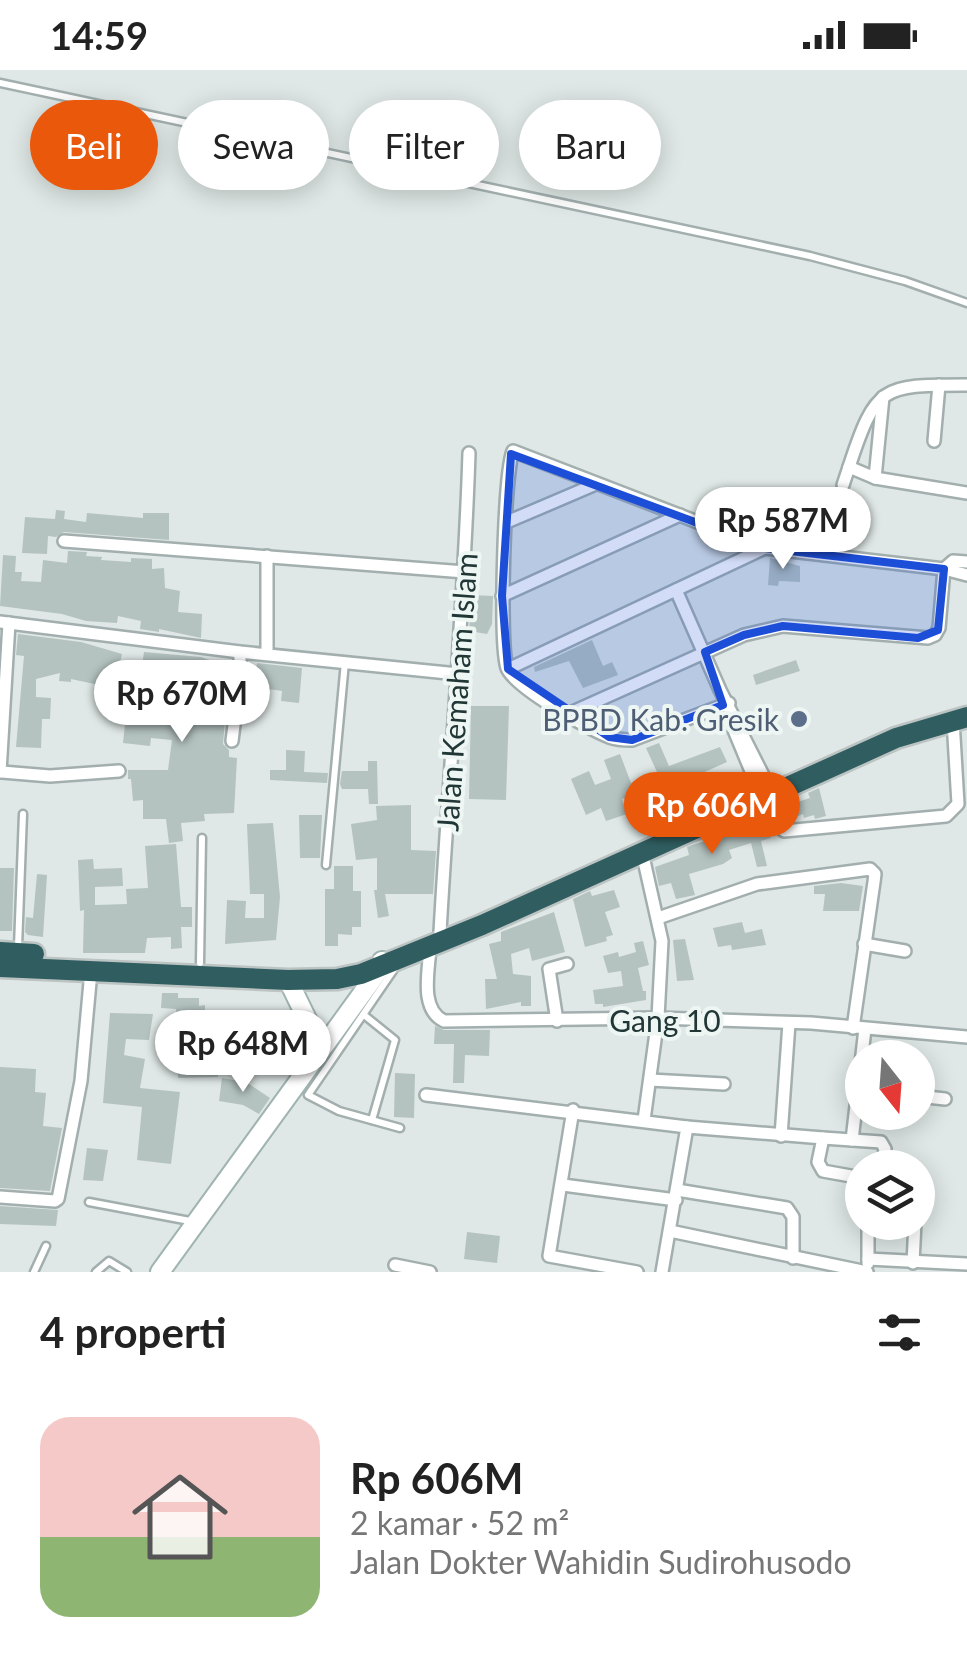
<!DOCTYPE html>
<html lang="id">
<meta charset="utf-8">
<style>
body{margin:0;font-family:Lato,sans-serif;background:#f2f2f2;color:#222;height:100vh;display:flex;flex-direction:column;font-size:38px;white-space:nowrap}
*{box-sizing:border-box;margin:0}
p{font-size:32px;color:#767676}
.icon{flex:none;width:55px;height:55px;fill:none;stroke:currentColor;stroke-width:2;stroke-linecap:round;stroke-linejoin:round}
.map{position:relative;height:1202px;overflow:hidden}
.panel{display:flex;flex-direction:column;background:#fff;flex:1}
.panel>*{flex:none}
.guide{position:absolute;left:30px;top:30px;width:908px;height:90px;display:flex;gap:20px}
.needle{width:65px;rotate:163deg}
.controls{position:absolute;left:845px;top:970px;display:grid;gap:20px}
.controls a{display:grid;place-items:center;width:90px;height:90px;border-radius:50%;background:#fff;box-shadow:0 5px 25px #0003;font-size:50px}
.price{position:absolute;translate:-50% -85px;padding:0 22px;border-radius:35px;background:#fff;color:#222;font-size:32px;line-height:65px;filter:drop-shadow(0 2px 5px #0008)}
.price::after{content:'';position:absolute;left:50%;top:60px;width:30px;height:22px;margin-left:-15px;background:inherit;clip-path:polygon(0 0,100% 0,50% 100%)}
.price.current{background:#ea580c;color:#fff}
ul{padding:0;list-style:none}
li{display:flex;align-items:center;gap:30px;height:250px;padding:0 40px}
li+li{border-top:2px solid #e0e0e0}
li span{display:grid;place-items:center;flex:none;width:280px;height:200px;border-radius:30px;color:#555}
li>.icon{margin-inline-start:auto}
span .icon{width:120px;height:120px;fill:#fffc;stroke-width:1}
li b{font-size:42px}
h2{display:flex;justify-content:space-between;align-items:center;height:120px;padding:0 40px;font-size:42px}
.tag{padding:0 35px;border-radius:45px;background:#fff;box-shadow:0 5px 25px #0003;font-size:35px;line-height:90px}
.tag.current{background:#ea580c;color:#fff}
.status{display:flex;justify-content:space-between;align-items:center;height:70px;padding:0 50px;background:#fff;direction:ltr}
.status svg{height:28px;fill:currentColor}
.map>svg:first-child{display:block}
</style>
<div class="status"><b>14:59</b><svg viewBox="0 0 49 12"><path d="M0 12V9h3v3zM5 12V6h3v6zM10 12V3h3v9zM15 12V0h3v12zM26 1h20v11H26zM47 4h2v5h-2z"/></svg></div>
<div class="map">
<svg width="967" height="1202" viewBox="0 0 967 1202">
<rect width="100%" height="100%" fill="#dfe8e6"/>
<g fill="#b4c3c0">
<polygon points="56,440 65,441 64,449 86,452 87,443 143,448 143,443 169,443 169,470 64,462 56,467 48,466 47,484 22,483 25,447 55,449"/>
<polygon points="68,481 87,482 86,486 102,487 101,490 131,492 131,488 152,489 152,499 164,498 165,518 180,521 178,542 202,544 201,568 159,559 159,562 140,559 141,551 118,546 117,553 86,551 62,544 0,536 3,485 16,486 15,502 22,502 21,511 41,512 43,490 67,493"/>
<polygon points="770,488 800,496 800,512 779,511 778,516 768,515"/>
<polygon points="472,525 493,526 492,554 487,564 469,561"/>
<polygon points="18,564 81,572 122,584 116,612 101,608 99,615 71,609 71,612 59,611 60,603 36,609 36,627 51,628 50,649 42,649 41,678 16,677 24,586 16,585"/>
<polygon points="592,570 603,596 612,592 618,605 583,618 569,591 535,602 534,597"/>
<polygon points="144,582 201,587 212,591 208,611 219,612 217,628 210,628 206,650 225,651 223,674 229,680 229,687 237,688 234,743 204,744 205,751 181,753 183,771 169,773 166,749 143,749 143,730 133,731 131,709 128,709 128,700 168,700 172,670 151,668 150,676 123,673 127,636 166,642 168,624 139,617"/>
<polygon points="796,590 800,601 756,615 753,605"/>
<polygon points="257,593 302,598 299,633 281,631 282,621 255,617"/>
<polygon points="471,636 509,636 506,730 469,729"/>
<polygon points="659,673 669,696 720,677 727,692 680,713 683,720 670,725 667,719 649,727 646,720 622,729 627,744 606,751 601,738 586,745 571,709 589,701 595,715 611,709 604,690 620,684 631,713 657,702 646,678"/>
<polygon points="286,680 305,681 304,702 328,703 327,713 270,710 270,700 286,700"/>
<polygon points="368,691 377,691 378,734 369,734 368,719 342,719 340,714 342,701 368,701"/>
<polygon points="819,718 826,746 815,749 814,745 804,748 803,744 795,747 791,734 810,728 808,723"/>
<polygon points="411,735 411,780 436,781 433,824 385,824 389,846 378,848 374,820 377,820 377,788 356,790 351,754 377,750 376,736"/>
<polygon points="299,745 322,745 320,788 300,788"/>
<polygon points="754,747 758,757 764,755 771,768 761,771 767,796 757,797 751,773 729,780 732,788 723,794 689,804 695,825 676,829 671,813 659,816 655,797 689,785 687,777 695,774 736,763 734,756"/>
<polygon points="273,753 280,827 276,870 225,874 227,830 246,831 245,848 264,848 264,824 250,824 247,754"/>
<polygon points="176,774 181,837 192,837 192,857 181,857 182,878 171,879 171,867 147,868 145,883 83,883 84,840 80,841 78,790 93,789 94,799 122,798 123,816 95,817 95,835 127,834 126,819 148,818 145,776"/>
<polygon points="334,796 353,796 353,821 361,821 361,857 352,857 352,865 338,864 338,876 325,876 325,819 334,819"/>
<polygon points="0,798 14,798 12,861 0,861"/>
<polygon points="37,804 47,805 43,867 28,865 25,862 26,847 33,848"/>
<polygon points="841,813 863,816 859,841 823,841 825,824 814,824 814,816"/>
<polygon points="614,820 620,837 605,842 613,865 606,867 607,871 585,877 573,829 590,821 592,826"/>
<polygon points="554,842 565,882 532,891 529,878 511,884 513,904 531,906 531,936 521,936 521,932 486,939 485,909 497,909 489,874 501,871 501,862"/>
<polygon points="742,852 745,863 762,859 766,875 732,880 731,875 718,877 713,858"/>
<polygon points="685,869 694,910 677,911 673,870"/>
<polygon points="643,871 649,895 638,898 643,921 646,921 646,930 603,937 603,934 595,934 593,920 623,916 621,901 608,903 603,886 618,882 619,887 636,882 634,873"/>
<polygon points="162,923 178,923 178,928 199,928 199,936 205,935 205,953 217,952 218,1007 178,1008 177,984 164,985 162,961 177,960 176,939 161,938"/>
<polygon points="110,943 153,944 149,970 126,969 124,985 145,989 140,1018 180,1022 171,1094 137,1090 142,1037 103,1033"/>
<polygon points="435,956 444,960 490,960 489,986 465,985 464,1013 453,1013 454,974 434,974"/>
<polygon points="0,997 36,999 35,1022 46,1023 43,1056 62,1058 50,1121 0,1118"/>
<polygon points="395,1003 415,1004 414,1048 394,1047"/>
<polygon points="222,1008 246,1012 270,1028 259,1044 243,1035 219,1031"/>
<polygon points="87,1078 108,1080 103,1111 83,1110"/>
<polygon points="0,1136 58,1140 56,1156 0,1154"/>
<polygon points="467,1162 500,1166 497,1193 464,1189"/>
</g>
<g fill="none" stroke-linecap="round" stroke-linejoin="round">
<g stroke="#a2afae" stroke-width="11">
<g id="lane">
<polyline points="0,13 810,186 905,211 967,233"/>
<polyline points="326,795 345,592"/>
<polyline points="18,877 23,744"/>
<polyline points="200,893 202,768"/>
<polyline points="397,895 308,1025 339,1041 400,1058"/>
<polyline points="364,945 395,970 372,1050"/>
<polyline points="89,1132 190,1151"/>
<polyline points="34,1202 46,1176"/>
<polyline points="96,1202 109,1191 127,1202"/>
</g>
</g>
<g stroke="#a2afae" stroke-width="16">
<g id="street">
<path d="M 967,315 C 883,315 876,314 849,397 L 875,408 L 967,423"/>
<polyline points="934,371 939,315"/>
<polyline points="875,408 883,327"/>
<polyline points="843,415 849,397"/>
<polyline points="507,452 596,414"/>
<polyline points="64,471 465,502"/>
<polyline points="967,492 953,491 944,499 967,505"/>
<polyline points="676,520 720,620 773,725"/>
<polyline points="502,526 680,445"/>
<polyline points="0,552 240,582 458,604"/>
<polyline points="267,584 267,486"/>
<polyline points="508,599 765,478"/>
<path d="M 568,644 L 744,565 L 783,556 L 928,568 L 935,565 L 939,558 L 944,499 L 765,478 L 513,381 C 504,404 499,573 507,598 C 515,618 588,658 609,667 C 617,670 624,670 632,670 L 729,633"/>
<polyline points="731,653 763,730"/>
<polyline points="232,671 240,607 240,582"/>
<polyline points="0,702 9,553"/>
<polyline points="2,702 50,706 119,701"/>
<polyline points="754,734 784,761 946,746 958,734 953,650"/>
<polyline points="642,782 662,871 658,948 644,1050"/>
<polyline points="658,848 757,814 870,799 875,804 874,812 853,958"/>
<path d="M 440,862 C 449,702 464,543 469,383"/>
<polyline points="864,874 905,881"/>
<path d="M 430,877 C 429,900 419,939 444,951 L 658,948 L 811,953 L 967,967"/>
<polyline points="557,951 549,899 567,894"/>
<polyline points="650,1010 724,1014"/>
<polyline points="426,1025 687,1057 662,1202"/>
<polyline points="918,1026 945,1029"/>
<polyline points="573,1040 549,1186 637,1202"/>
<polyline points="687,1057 823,1068 818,1092 823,1101 862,1108"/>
<polyline points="781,1066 789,953"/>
<polyline points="823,1068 881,1072 885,1079 882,1098"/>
<polyline points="852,1070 865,959"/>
<polyline points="563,1115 676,1130"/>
<polyline points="677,1120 787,1138 793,1147 793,1188"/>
<polyline points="0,1127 55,1131 58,1129 81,1011 91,901"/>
<polyline points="868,1152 868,1193"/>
<polyline points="670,1161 867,1202"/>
<polyline points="868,1189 967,1194"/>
<polyline points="913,1193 915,1152"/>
<polyline points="395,1195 430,1202"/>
</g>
</g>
<g stroke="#9fb3b1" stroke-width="22">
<g id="secondary">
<polyline points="288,910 321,978"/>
<polyline points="160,1202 380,899 382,891"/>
</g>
</g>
<g stroke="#bcc3c3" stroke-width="25">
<g id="highway">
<polyline points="0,882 34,884"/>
<polyline points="0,897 288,910 337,909 361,904 482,855 896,668 967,647"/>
</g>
</g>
<use href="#lane" stroke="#fff" stroke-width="6"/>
<use href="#street" stroke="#fff" stroke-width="11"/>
<use href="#secondary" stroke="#fff" stroke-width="18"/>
<use href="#highway" stroke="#305e60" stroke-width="20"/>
</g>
<path fill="#1d4ed8" fill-opacity="0.2" stroke="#1d4ed8" stroke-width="8" stroke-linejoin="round" d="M 511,384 L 765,478 L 944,499 L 938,560 L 918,568 L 783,556 L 744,565 L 705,582 L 723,635 L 632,670 L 609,667 L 508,599 L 502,526 Z"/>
<circle fill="#5c6f8a" stroke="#eef6f4" stroke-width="4" cx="799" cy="649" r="10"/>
<g text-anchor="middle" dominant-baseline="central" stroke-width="8" stroke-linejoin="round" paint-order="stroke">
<g font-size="30" fill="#213736" stroke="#eef6f4">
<text transform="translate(456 622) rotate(-86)">Jalan Kemaham Islam</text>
<text x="665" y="950">Gang 10</text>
</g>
<g font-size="30" fill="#4e5e75" stroke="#eef6f4" text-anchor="end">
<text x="779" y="649">BPBD Kab. Gresik</text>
</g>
</g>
</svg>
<div class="controls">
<a><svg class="needle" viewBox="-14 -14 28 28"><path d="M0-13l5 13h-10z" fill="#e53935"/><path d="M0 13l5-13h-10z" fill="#767676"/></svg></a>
<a><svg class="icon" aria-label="layers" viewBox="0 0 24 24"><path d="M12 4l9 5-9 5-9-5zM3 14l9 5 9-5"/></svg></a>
</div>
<b class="price" style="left:783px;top:502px">Rp 587M</b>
<b class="price" style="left:182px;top:675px">Rp 670M</b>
<b class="price current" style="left:712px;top:787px">Rp 606M</b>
<b class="price" style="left:243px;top:1025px">Rp 648M</b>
<div class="guide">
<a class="tag current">Beli</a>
<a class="tag">Sewa</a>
<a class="tag">Filter</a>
<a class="tag">Baru</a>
</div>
</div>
<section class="panel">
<h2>4 properti<svg class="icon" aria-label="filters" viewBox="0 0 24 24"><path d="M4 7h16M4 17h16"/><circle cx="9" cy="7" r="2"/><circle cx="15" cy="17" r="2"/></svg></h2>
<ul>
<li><span style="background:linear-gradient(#f6c9c9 60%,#8fb573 0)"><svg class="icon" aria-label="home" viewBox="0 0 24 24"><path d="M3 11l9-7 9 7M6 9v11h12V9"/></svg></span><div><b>Rp 606M</b><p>2 kamar · 52 m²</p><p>Jalan Dokter Wahidin Sudirohusodo</p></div></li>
</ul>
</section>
